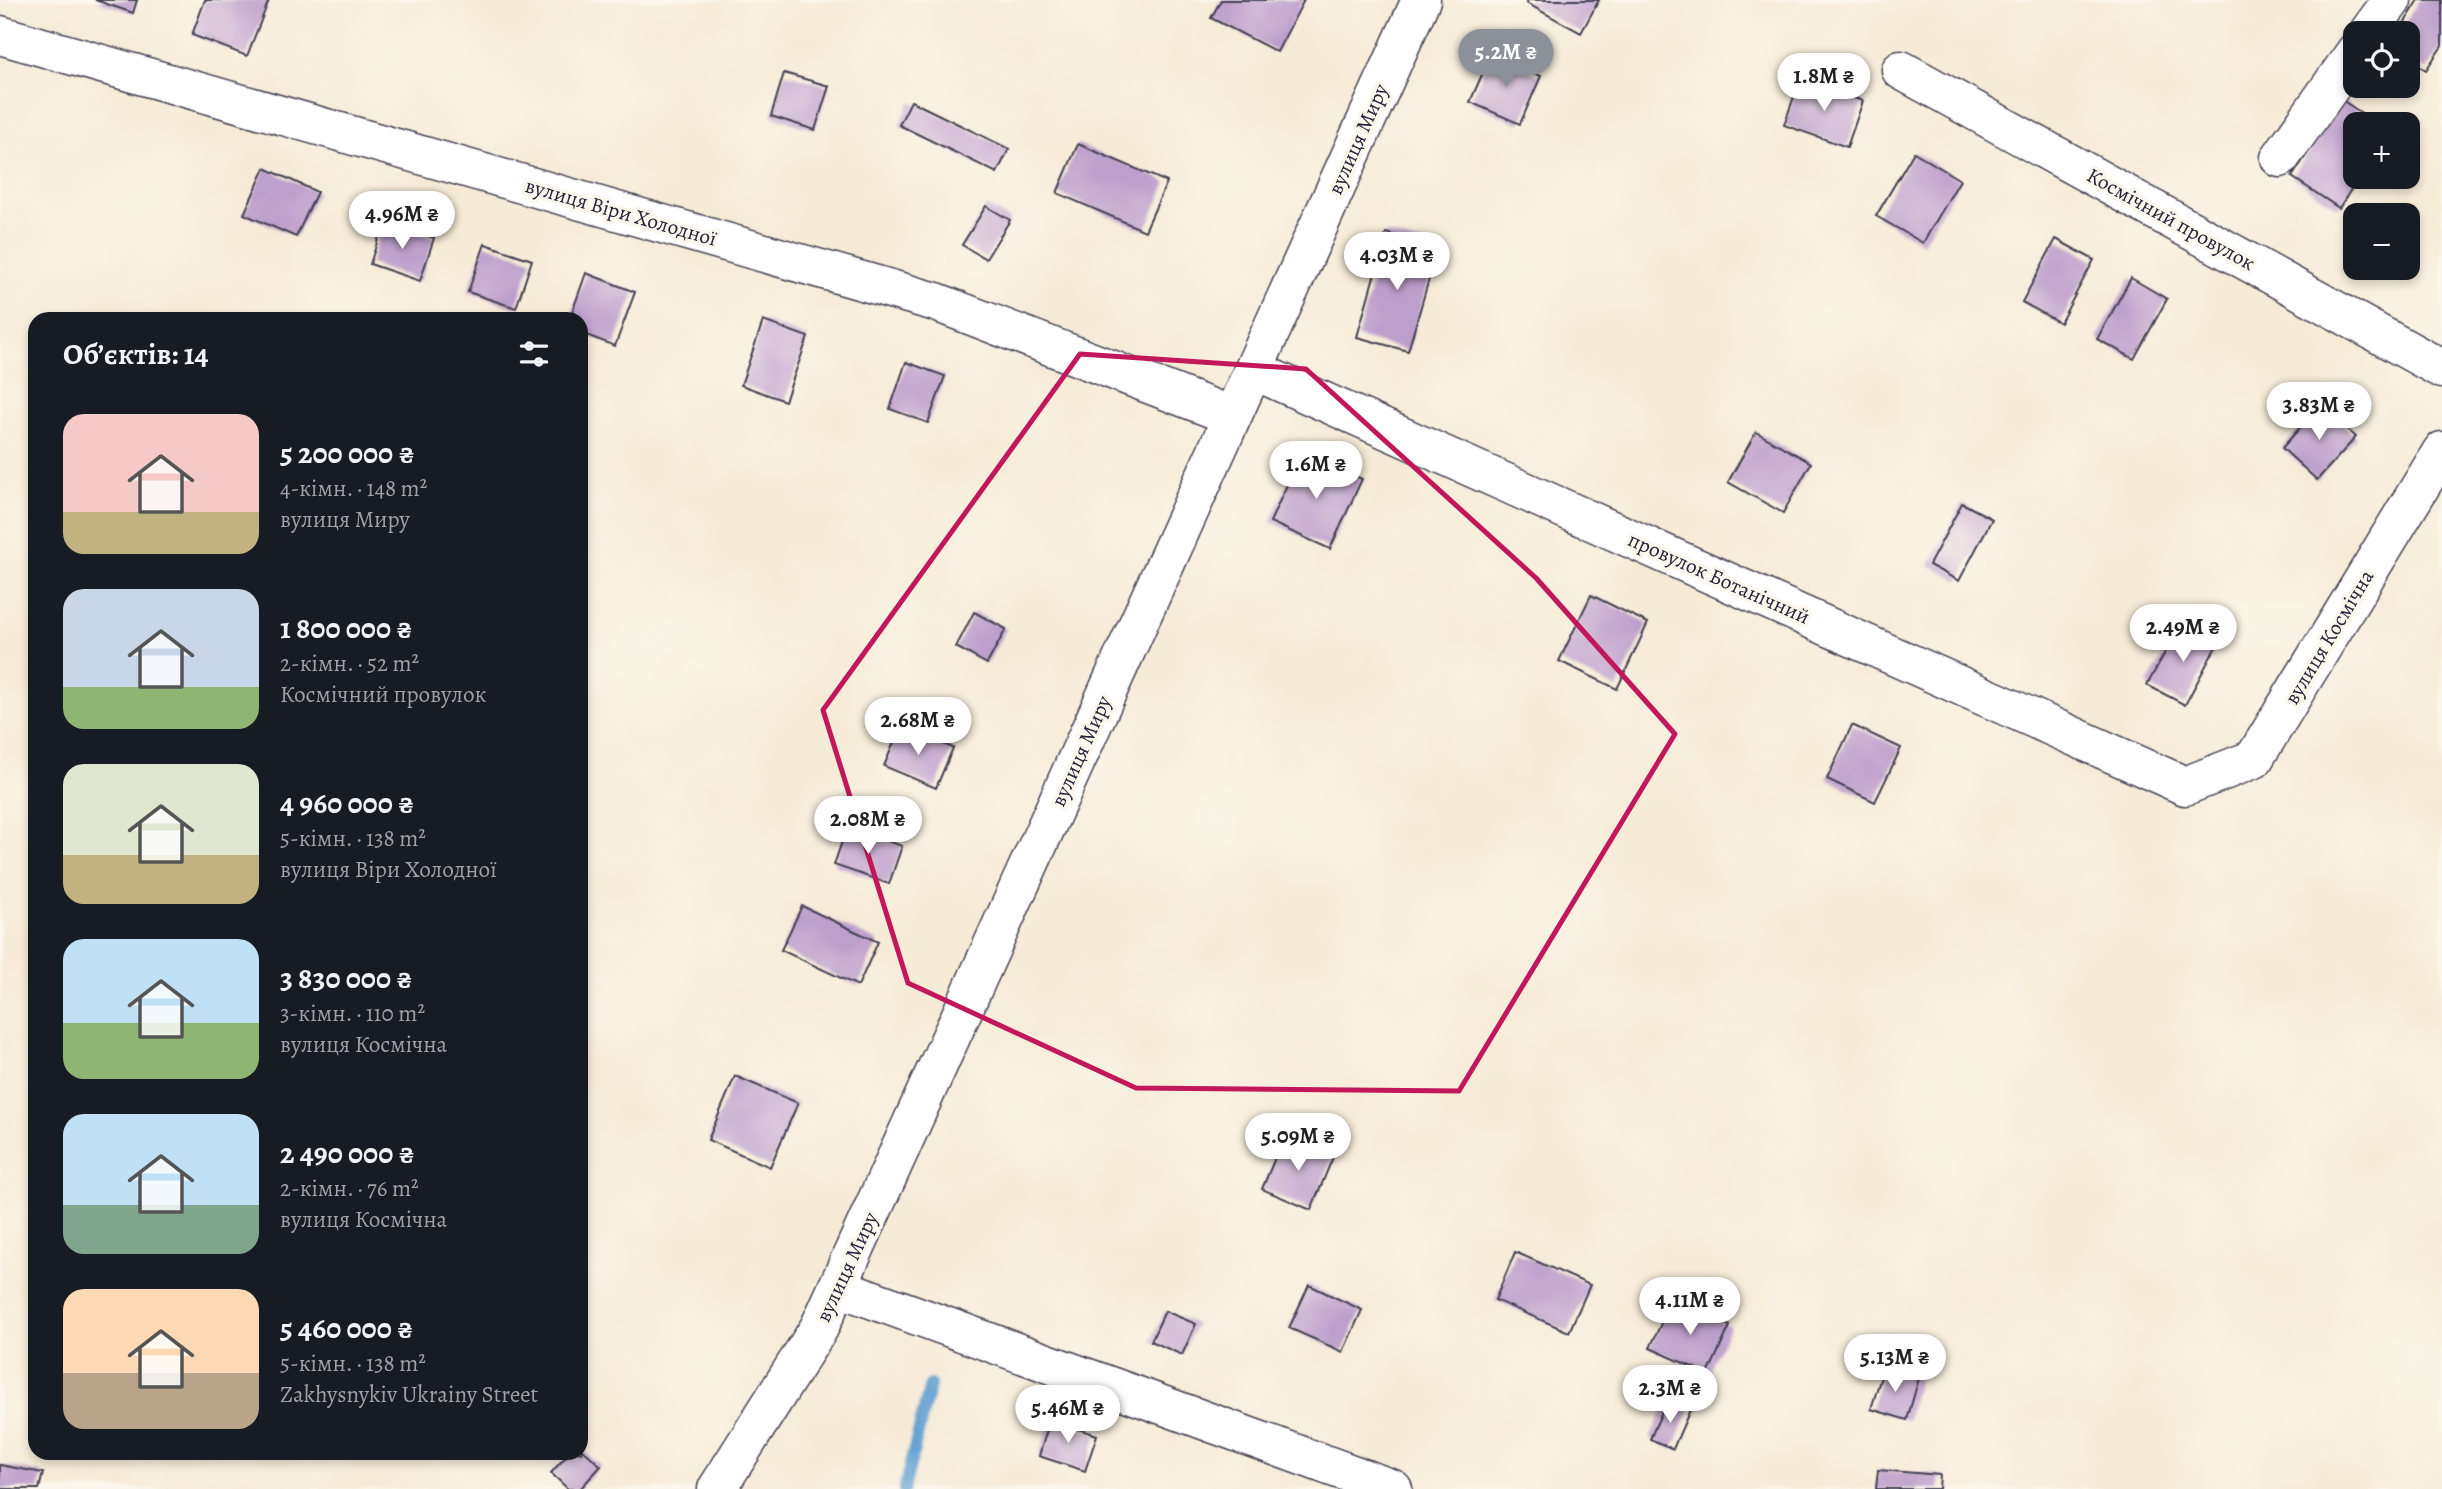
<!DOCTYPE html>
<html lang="uk">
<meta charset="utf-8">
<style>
body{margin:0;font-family:Alegreya,serif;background:#242831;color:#f1f3f6;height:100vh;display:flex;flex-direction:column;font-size:26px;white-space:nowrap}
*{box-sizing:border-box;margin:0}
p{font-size:23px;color:#9ea1a6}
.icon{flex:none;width:38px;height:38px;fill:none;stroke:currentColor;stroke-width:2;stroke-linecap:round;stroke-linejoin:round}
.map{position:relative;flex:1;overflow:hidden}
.panel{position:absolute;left:28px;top:312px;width:560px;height:1148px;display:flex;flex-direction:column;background:#171b24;border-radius:21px;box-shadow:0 4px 10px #0003}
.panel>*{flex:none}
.buttons{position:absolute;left:2343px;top:21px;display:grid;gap:14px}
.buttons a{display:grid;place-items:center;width:77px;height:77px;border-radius:14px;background:#171b24;box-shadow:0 4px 10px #0003;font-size:35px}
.price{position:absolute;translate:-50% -60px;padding:0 16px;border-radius:24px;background:#fff;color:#222;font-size:23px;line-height:46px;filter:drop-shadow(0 2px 4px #0008)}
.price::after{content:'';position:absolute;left:50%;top:42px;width:21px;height:16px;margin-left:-10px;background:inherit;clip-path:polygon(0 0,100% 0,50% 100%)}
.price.on{background:#8c9099;color:#fff}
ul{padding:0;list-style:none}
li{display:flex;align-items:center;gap:21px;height:175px;padding:0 35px}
li span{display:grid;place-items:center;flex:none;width:196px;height:140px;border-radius:21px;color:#555}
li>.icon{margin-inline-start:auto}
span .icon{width:84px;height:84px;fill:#fffc;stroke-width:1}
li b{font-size:30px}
h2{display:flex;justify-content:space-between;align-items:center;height:84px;padding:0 35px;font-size:30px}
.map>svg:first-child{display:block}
</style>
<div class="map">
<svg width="2442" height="1489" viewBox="0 0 2442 1489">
<rect width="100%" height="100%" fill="#fbf7ec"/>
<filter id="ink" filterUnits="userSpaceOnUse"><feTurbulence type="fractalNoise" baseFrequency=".0143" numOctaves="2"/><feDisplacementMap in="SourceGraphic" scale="14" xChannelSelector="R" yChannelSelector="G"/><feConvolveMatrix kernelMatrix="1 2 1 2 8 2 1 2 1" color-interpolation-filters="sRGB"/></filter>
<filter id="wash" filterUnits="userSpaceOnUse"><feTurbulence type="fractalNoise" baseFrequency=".00686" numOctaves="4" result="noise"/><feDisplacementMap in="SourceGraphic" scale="28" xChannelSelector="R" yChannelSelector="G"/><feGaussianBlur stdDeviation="1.57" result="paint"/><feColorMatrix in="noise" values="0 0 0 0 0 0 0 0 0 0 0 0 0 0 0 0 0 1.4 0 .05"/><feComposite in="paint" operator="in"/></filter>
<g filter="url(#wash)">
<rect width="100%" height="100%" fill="#f6ebd7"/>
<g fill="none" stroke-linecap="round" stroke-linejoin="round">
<polyline stroke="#609fd2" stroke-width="12" points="904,1489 930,1385"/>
</g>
<g id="blocks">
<g fill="#bd9fcc">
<polygon points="95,0 137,0 133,13"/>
<polygon points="205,0 269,0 247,56 192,35"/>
<polygon points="1221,0 1304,0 1277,52 1211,18"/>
<polygon points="1528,0 1599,0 1581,33 1526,3"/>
<polygon points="2419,0 2442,0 2442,46 2426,70 2408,59 2408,33 2398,33"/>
<polygon points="1491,54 1541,76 1520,124 1470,102"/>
<polygon points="784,73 829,86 815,130 771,116"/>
<polygon points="1800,80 1863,101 1847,147 1784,125"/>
<polygon points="2342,100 2378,124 2356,124 2356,177 2359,177 2339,208 2292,177"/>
<polygon points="911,101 1009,149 997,173 899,125"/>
<polygon points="1078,144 1167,182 1145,231 1057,193"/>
<polygon points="1914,152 1960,180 1923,243 1876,216"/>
<polygon points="265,168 317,192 296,237 244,214"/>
<polygon points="986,206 1010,220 986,259 962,245"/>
<polygon points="384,221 434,238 420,281 370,264"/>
<polygon points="1386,233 1438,248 1408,351 1357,337"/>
<polygon points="2056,239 2094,260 2060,323 2022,302"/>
<polygon points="485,244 532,260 516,308 468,292"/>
<polygon points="586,273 635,292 615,346 581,333 581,318 570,318"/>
<polygon points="2131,278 2167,299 2134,359 2097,339"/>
<polygon points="763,321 808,337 785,401 741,385"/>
<polygon points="906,362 945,376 928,423 890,409"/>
<polygon points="2320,405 2356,437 2317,480 2282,448"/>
<polygon points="1756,432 1811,463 1783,513 1728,482"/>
<polygon points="1302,452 1362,479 1330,549 1270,522"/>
<polygon points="1962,503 1992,519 1959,581 1929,565"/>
<polygon points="1591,595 1648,623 1617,689 1559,661"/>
<polygon points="974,612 1006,629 987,664 956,647"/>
<polygon points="2182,622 2218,643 2185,705 2147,685"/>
<polygon points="1852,725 1901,748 1875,802 1827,779"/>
<polygon points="901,726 953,748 936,788 884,766"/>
<polygon points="847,827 902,846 889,884 834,865"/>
<polygon points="802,906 878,942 858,986 781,950"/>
<polygon points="735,1076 798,1103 770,1167 708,1140"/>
<polygon points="1284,1136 1333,1157 1311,1210 1262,1189"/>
<polygon points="1515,1252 1590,1285 1569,1332 1495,1300"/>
<polygon points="1309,1285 1362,1310 1343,1352 1289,1328"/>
<polygon points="1672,1299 1730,1326 1708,1374 1650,1348"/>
<polygon points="1165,1311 1196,1324 1182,1355 1151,1341"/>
<polygon points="1884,1367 1919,1378 1907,1420 1871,1409"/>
<polygon points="1667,1400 1690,1410 1673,1449 1650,1439"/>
<polygon points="1050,1420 1097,1435 1085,1471 1039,1456"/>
<polygon points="581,1448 601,1466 580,1489 568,1489 551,1473 570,1452 581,1452"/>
<polygon points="0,1465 43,1473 39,1489 0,1489"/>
<polygon points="1878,1470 1940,1475 1939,1489 1876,1489"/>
</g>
</g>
</g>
<g filter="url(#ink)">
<use href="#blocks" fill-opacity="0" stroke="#424052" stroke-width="2"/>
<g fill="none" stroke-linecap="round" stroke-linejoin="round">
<g stroke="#424052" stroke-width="41">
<g id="minor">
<polyline points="2368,33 2392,0"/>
<polyline points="0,35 936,302 1232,416"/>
<polyline points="1901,70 2442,369"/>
<polyline points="2280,158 2356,51"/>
<polyline points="1253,370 2185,786 2254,759 2442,451"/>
<polyline points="838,1287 1393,1489"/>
<polyline points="717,1489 819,1328 1421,0"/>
</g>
</g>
<use href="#minor" stroke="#fff" stroke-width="38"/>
</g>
</g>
<path fill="none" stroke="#c2185b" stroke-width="5" stroke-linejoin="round" d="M 1080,354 L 1306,369 L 1536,578 L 1675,734 L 1459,1091 L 1136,1088 L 908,983 L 823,710 Z"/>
<g text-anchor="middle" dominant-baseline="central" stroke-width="7" stroke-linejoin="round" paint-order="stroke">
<g font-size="21" fill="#22223b" stroke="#fbf7ec">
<text transform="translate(1358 139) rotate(-66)">вулиця Миру</text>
<text transform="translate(621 212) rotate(16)">вулиця Віри Холодної</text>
<text transform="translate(2171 219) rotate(29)">Космічний провулок</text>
<text transform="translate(1719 578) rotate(24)">провулок Ботанічний</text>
<text transform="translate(2329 637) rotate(-59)">вулиця Космічна</text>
<text transform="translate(1081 751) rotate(-66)">вулиця Миру</text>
<text transform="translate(847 1267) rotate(-65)">вулиця Миру</text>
</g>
</g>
</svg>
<div class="buttons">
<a><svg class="icon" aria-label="locate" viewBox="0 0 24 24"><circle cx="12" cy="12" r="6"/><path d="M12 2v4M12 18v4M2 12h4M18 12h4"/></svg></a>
<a>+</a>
<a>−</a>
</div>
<b class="price on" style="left:1506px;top:89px">5.2M ₴</b>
<b class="price" style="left:1824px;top:113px">1.8M ₴</b>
<b class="price" style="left:402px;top:251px">4.96M ₴</b>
<b class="price" style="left:1397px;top:292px">4.03M ₴</b>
<b class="price" style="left:2319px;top:442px">3.83M ₴</b>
<b class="price" style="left:1316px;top:501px">1.6M ₴</b>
<b class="price" style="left:2183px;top:664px">2.49M ₴</b>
<b class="price" style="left:918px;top:757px">2.68M ₴</b>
<b class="price" style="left:868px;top:856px">2.08M ₴</b>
<b class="price" style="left:1298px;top:1173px">5.09M ₴</b>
<b class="price" style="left:1690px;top:1337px">4.11M ₴</b>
<b class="price" style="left:1895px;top:1394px">5.13M ₴</b>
<b class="price" style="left:1670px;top:1425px">2.3M ₴</b>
<b class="price" style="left:1068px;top:1445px">5.46M ₴</b>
<section class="panel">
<h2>Об’єктів: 14<svg class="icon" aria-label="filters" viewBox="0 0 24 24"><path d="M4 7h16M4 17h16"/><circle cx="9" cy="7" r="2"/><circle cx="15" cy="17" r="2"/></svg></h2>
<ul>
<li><span style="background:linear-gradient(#f6c9c9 70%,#c2b280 0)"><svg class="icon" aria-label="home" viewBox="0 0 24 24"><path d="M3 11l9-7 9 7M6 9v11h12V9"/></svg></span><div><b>5 200 000 ₴</b><p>4-кімн. · 148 m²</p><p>вулиця Миру</p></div></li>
<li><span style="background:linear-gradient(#c9d6e8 70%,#8fb573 0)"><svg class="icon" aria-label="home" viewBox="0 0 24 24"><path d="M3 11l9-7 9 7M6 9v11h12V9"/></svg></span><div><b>1 800 000 ₴</b><p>2-кімн. · 52 m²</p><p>Космічний провулок</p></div></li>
<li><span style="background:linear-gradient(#dfe7d0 65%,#c2b280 0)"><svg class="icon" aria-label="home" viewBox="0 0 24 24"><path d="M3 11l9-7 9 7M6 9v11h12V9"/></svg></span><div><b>4 960 000 ₴</b><p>5-кімн. · 138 m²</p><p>вулиця Віри Холодної</p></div></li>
<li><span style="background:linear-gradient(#bfe0f5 60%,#8fb573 0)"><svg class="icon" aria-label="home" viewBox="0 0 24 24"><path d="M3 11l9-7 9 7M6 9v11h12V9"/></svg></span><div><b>3 830 000 ₴</b><p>3-кімн. · 110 m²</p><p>вулиця Космічна</p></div></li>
<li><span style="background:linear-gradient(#bfe0f5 65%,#7fa58c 0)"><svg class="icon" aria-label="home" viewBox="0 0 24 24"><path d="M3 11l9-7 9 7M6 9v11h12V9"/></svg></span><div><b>2 490 000 ₴</b><p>2-кімн. · 76 m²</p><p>вулиця Космічна</p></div></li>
<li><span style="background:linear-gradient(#ffd9b3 60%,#b9a48a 0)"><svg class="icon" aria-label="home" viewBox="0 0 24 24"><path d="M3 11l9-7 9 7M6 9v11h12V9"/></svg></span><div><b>5 460 000 ₴</b><p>5-кімн. · 138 m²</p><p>Zakhysnykiv Ukrainy Street</p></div></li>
</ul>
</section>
</div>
